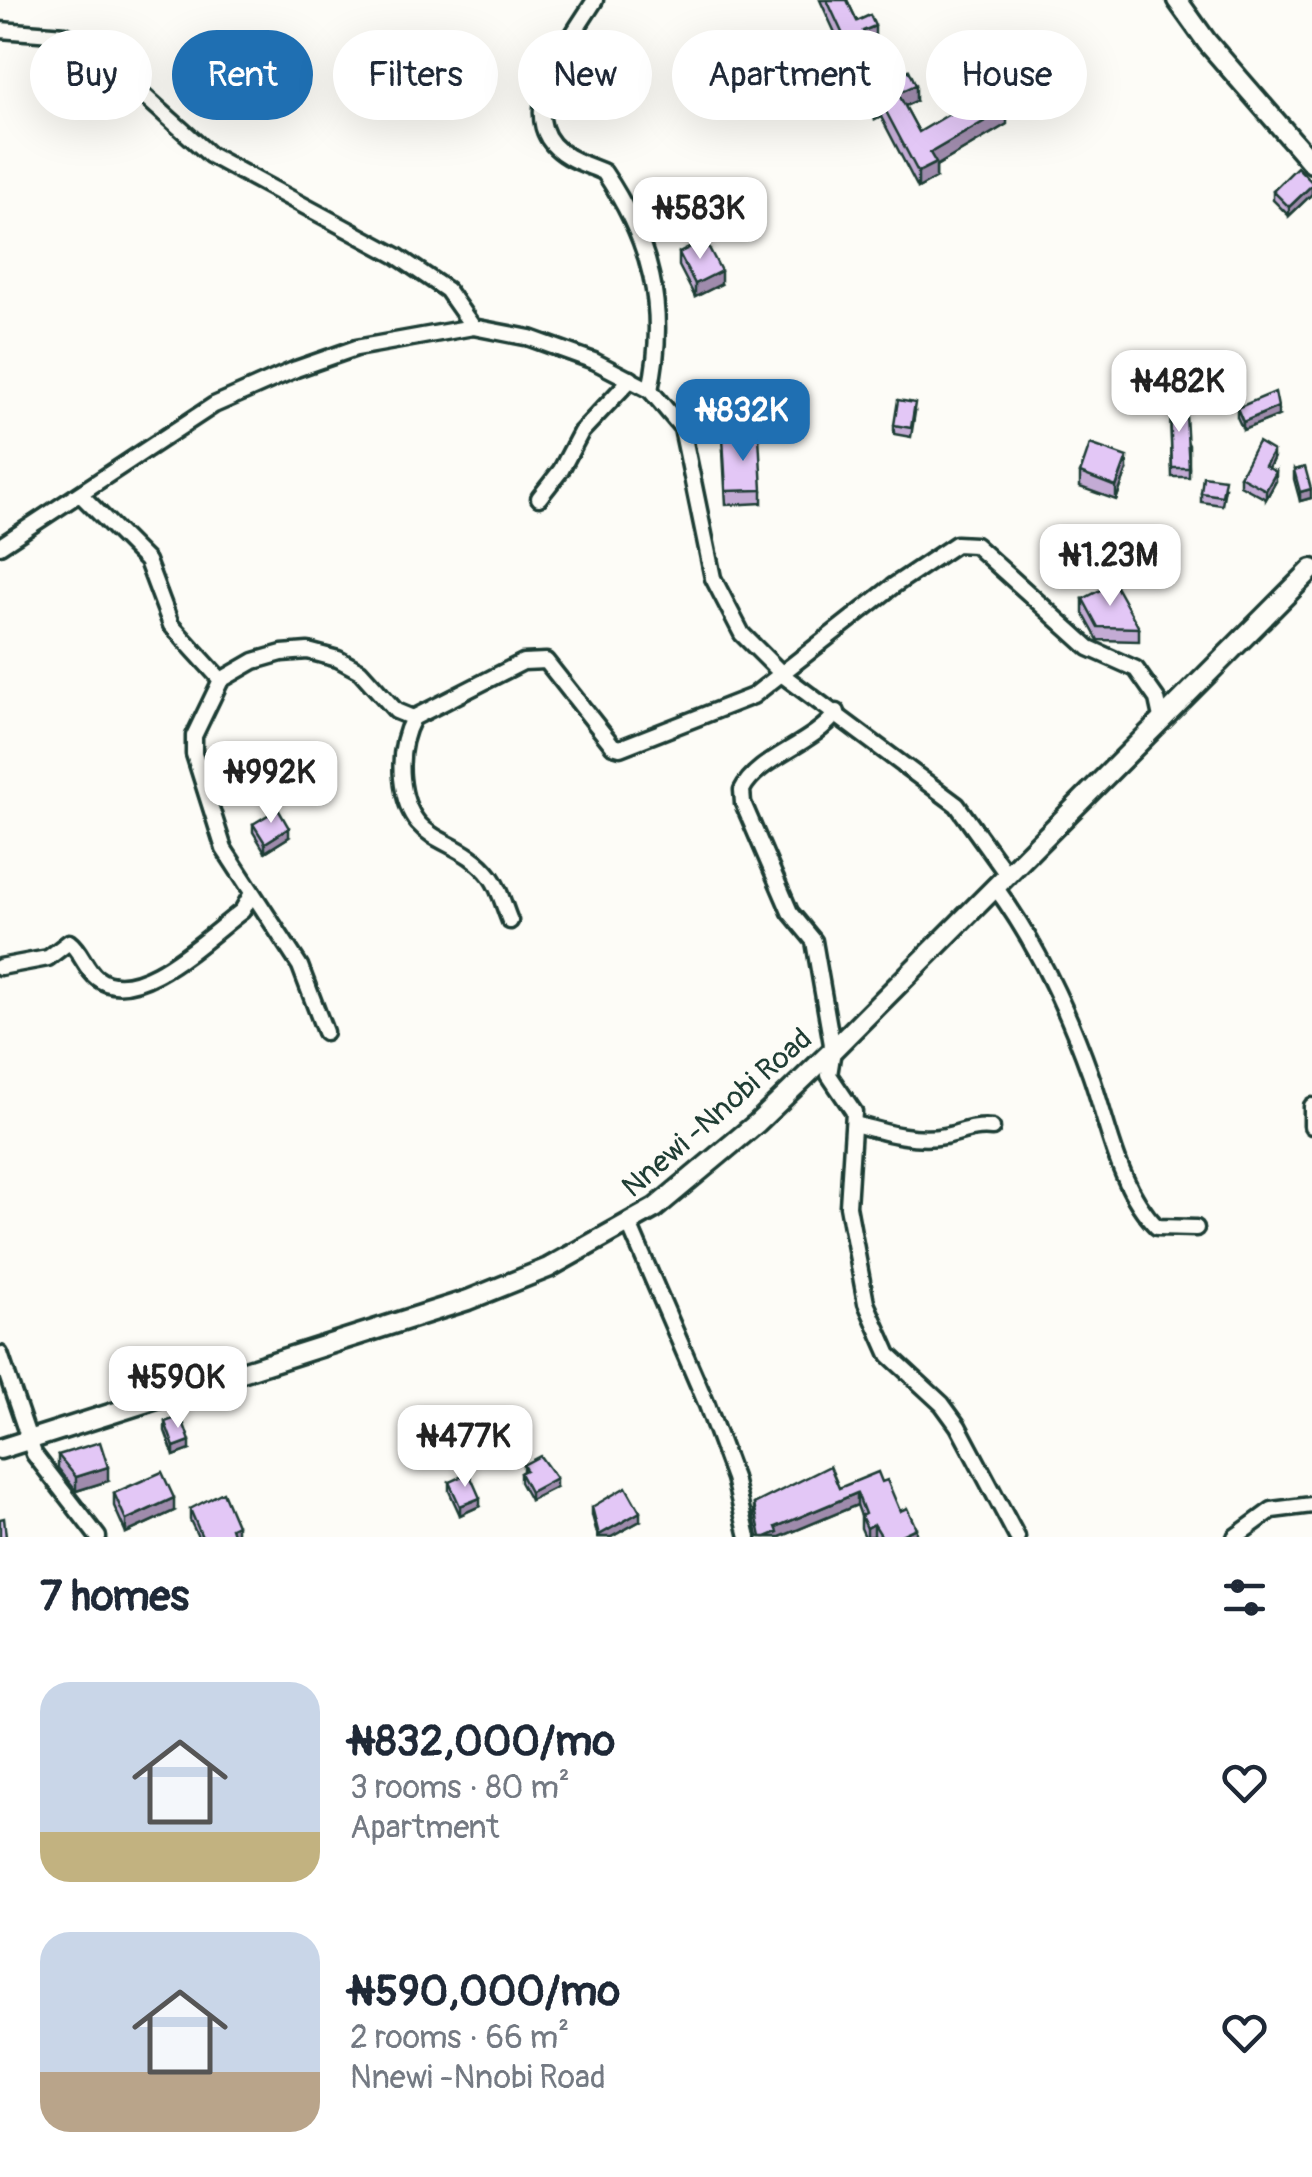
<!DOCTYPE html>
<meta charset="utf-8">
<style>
body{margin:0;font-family:Pangolin,sans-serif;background:#f2f2f3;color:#1f2937;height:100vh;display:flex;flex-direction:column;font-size:38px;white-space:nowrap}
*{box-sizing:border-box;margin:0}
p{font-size:32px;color:#747a83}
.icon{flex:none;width:55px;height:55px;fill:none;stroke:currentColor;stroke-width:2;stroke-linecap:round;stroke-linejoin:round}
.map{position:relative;height:1537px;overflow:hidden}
.sheet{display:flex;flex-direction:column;background:#fff;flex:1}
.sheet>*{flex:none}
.hud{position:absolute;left:30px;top:30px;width:1252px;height:90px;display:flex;gap:20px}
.price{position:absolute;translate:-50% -85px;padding:0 22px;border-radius:20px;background:#fff;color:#222;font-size:32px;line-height:65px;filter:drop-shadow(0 2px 5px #0008)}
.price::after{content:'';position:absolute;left:50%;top:60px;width:30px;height:22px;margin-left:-15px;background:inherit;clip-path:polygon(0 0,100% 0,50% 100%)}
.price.on{background:#1f6fb2;color:#fff}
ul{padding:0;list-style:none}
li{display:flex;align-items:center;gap:30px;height:250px;padding:0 40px}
li span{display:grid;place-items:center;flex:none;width:280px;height:200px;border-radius:30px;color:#555}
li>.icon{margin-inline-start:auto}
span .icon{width:120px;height:120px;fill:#fffc;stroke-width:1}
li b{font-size:42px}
h2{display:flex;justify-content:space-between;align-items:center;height:120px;padding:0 40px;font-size:42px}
.pill{padding:0 35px;border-radius:45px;background:#fff;box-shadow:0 10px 40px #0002;font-size:35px;line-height:90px}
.pill.on{background:#1f6fb2;color:#fff}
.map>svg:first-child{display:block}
</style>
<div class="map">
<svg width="1312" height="1537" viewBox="0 0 1312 1537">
<rect width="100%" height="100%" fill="#fdfcf7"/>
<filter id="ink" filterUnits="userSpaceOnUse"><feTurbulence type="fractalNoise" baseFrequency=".01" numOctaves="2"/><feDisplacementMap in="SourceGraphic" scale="20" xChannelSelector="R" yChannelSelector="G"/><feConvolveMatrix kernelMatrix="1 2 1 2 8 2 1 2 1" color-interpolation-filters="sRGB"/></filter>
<g filter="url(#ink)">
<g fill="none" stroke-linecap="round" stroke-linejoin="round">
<g stroke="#1f3d34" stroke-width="21">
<g id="minor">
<path d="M 595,0 C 571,39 505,121 569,157 C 579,163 593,167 604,172 C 651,242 668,308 650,390"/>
<polyline points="0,30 65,35 89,46 210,155 397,256 447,290 473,327"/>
<polyline points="81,495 147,561 171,625 221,680"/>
<polyline points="539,498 561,470 581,432 631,379"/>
<polyline points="0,546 214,405 296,369 356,348 473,327 530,338 594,361 650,390 682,428 713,578 742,634 784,676 957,805 1008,876"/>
<path d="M 837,712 C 813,745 757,758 742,790 L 743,803 L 790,912 L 814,941 L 833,1050 L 829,1075 L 854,1112 L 848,1206 L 866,1303 L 889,1355 L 942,1404 L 958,1426 L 1017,1537"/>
<path d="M 413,718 C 403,737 400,756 402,778 C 409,850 457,832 491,877 C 500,889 504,907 510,921"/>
<path d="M 996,888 C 1036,943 1067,1009 1090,1073 C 1108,1123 1118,1188 1157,1227 L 1196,1228"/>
<path d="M 0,967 L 48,958 L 69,942 C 81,951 85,969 97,978 C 137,1009 210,934 242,911 L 251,895"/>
<polyline points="325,1032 300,966 224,849 194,754 194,736 221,680 254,661 282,653 308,651 338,659 360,671 396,711 413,718 523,662 546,661 613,746 620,748 753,696 893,586 956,544 975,545 1089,648 1136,669 1157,699 1162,722"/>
<polyline points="1312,1106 1312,1126"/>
<path d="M 855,1124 C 883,1132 915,1142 945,1136 C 963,1132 973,1126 992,1128"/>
<polyline points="629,1224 707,1405 734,1478 748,1537"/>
<polyline points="0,1354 34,1454 98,1537"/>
<polyline points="1235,1537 1272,1510 1312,1505"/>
</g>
</g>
<g stroke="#1f3d34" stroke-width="25">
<g id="major">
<polyline points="1177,0 1207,42 1312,163"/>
<polyline points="0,1449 468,1300 548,1268 655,1208 757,1123 833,1050 1312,569"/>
</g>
</g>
<use href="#minor" stroke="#fdfcf7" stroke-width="14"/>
<use href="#major" stroke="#fdfcf7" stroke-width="18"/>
</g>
<g fill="#c3abd4" stroke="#1f3d34" stroke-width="2.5">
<polygon points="820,0 847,0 857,21 875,42 869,44 886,81 916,101 905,106 919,132 1007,124 936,166 936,178 918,188 881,117 875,120"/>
<polygon points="1312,182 1312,194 1289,216 1273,200 1273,191"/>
<polygon points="679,253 721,284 695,297 679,266"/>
<polygon points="1170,404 1189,445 1189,477 1172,477"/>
<polygon points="1237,408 1278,416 1243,430 1237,417"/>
<polygon points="915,412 911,437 894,434 894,425"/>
<polygon points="723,451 762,490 762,503 726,505"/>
<polygon points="1273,459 1269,468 1276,481 1266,499 1240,485 1240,476"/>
<polygon points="1127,470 1116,500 1080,487 1080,473"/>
<polygon points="1294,470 1311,498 1300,501 1294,479"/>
<polygon points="1225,488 1222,505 1201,502 1201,493"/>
<polygon points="1083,599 1139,628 1139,641 1098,640 1083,613"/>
<polygon points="253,824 289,837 265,852 253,832"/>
<polygon points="165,1422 190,1450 174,1456 165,1431"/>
<polygon points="58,1455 108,1481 76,1491 58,1468"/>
<polygon points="523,1465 556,1487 530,1500 520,1482 520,1473 523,1471"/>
<polygon points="449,1482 480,1506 460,1515 449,1491"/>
<polygon points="882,1482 916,1537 874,1537 874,1536 865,1537 861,1528 861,1516 857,1505 780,1537 758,1537 754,1516 754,1504 839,1488"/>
<polygon points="114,1493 174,1511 126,1533 114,1506"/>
<polygon points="592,1507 640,1521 611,1537 598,1537 592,1515"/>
<polygon points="190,1509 237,1535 234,1537 198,1537 190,1520"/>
</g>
<g fill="#9f8bac" stroke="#1f3d34" stroke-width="2.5">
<polygon points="875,26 875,42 863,47 863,31"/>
<polygon points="916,85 916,101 898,109 898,93"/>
<polygon points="881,102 881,117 875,120 875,104"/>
<polygon points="1007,108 1007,124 936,166 936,178 918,188 918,172 930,153"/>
<polygon points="1312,185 1312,194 1289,216 1289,207"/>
<polygon points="721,271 721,284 695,297 695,284"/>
<polygon points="1278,407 1278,416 1243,430 1243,422"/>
<polygon points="1273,451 1273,459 1265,475 1265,466"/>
<polygon points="1127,457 1127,470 1116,500 1116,487"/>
<polygon points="1276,472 1276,481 1266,499 1266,490"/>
<polygon points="1311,489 1311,498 1300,501 1300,492"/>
<polygon points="289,828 289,837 265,852 265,843"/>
<polygon points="190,1441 190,1450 174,1456 174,1447"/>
<polygon points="108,1467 108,1481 76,1491 76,1477"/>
<polygon points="556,1478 556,1487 530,1500 530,1492"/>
<polygon points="857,1493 857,1505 780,1537 766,1537 776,1527"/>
<polygon points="174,1498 174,1511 126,1533 126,1520"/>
<polygon points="480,1498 480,1506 460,1515 460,1506"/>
<polygon points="640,1512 640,1521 611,1537 599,1537 599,1535"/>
<polygon points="874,1524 874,1536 867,1537 867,1528"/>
<polygon points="237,1525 237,1535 233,1537 231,1528"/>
<polygon points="916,1528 916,1537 897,1537"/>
</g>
<g fill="#e3c7f6" stroke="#1f3d34" stroke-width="2.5">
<polygon points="827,0 847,0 857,21 870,15 875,26 863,31 886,81 909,70 916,85 898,93 919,132 995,87 1007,108 930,153 936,163 918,172 881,102 875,104"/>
<polygon points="1297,167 1312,182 1312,185 1289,207 1273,191"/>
<polygon points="705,240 721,271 695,284 679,253"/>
<polygon points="1275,392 1278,407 1243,422 1237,408"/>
<polygon points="1185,397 1189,468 1172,468 1170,404"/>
<polygon points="898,400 915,403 911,428 894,425"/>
<polygon points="759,436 762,490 726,491 723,438"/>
<polygon points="1258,442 1273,451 1265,466 1276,472 1266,490 1240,476"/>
<polygon points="1090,444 1127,457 1116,487 1080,473"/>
<polygon points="1305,467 1311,489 1300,492 1294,470"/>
<polygon points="1203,476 1225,479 1222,496 1201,493"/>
<polygon points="1114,583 1139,628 1098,627 1083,599"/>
<polygon points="278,809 289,828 265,843 253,824"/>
<polygon points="181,1416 190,1441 174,1447 165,1422"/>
<polygon points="100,1442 108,1467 76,1477 58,1455"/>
<polygon points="540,1456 556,1478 530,1492 520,1473 526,1470 523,1465"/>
<polygon points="830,1466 839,1488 878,1472 882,1482 887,1480 900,1511 907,1508 916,1528 897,1537 882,1537 874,1524 867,1528 861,1516 865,1514 857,1493 776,1527 778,1532 766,1537 761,1537 754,1504"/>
<polygon points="162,1472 174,1498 126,1520 114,1493"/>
<polygon points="469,1473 480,1498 460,1506 449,1482"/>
<polygon points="626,1487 640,1512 599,1535 592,1507"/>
<polygon points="223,1492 237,1525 231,1528 234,1537 202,1537 190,1509"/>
<polygon points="4,1518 6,1537 0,1537 0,1519"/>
</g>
</g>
<g text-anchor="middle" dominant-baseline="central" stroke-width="8" stroke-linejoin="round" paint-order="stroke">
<g font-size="30" fill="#1f3d34" stroke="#fdfcf7">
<text transform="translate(717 1113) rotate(-41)">Nnewi -Nnobi Road</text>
</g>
</g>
</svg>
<b class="price" style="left:700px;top:262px">₦583K</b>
<b class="price" style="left:1179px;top:435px">₦482K</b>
<b class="price on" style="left:743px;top:464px">₦832K</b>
<b class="price" style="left:1110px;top:609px">₦1.23M</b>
<b class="price" style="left:271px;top:826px">₦992K</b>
<b class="price" style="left:178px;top:1431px">₦590K</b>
<b class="price" style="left:465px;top:1490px">₦477K</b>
<div class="hud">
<a class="pill">Buy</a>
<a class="pill on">Rent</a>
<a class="pill">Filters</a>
<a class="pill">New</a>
<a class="pill">Apartment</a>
<a class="pill">House</a>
</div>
</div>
<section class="sheet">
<h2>7 homes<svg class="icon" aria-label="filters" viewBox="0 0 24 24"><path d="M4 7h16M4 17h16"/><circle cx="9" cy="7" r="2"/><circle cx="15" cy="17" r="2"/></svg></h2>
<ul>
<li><span style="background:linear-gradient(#c9d6e8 75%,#c2b280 0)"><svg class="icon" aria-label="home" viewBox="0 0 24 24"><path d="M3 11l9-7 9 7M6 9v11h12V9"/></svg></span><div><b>₦832,000/mo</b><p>3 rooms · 80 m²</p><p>Apartment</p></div><svg class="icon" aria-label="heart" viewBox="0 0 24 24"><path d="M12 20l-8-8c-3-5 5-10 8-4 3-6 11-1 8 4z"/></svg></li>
<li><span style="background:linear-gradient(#c9d6e8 70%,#b9a48a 0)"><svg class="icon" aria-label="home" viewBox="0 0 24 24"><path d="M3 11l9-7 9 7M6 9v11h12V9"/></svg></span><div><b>₦590,000/mo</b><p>2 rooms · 66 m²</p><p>Nnewi -Nnobi Road</p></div><svg class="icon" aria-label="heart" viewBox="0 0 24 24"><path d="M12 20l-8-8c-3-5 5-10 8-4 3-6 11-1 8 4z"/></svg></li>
</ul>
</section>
